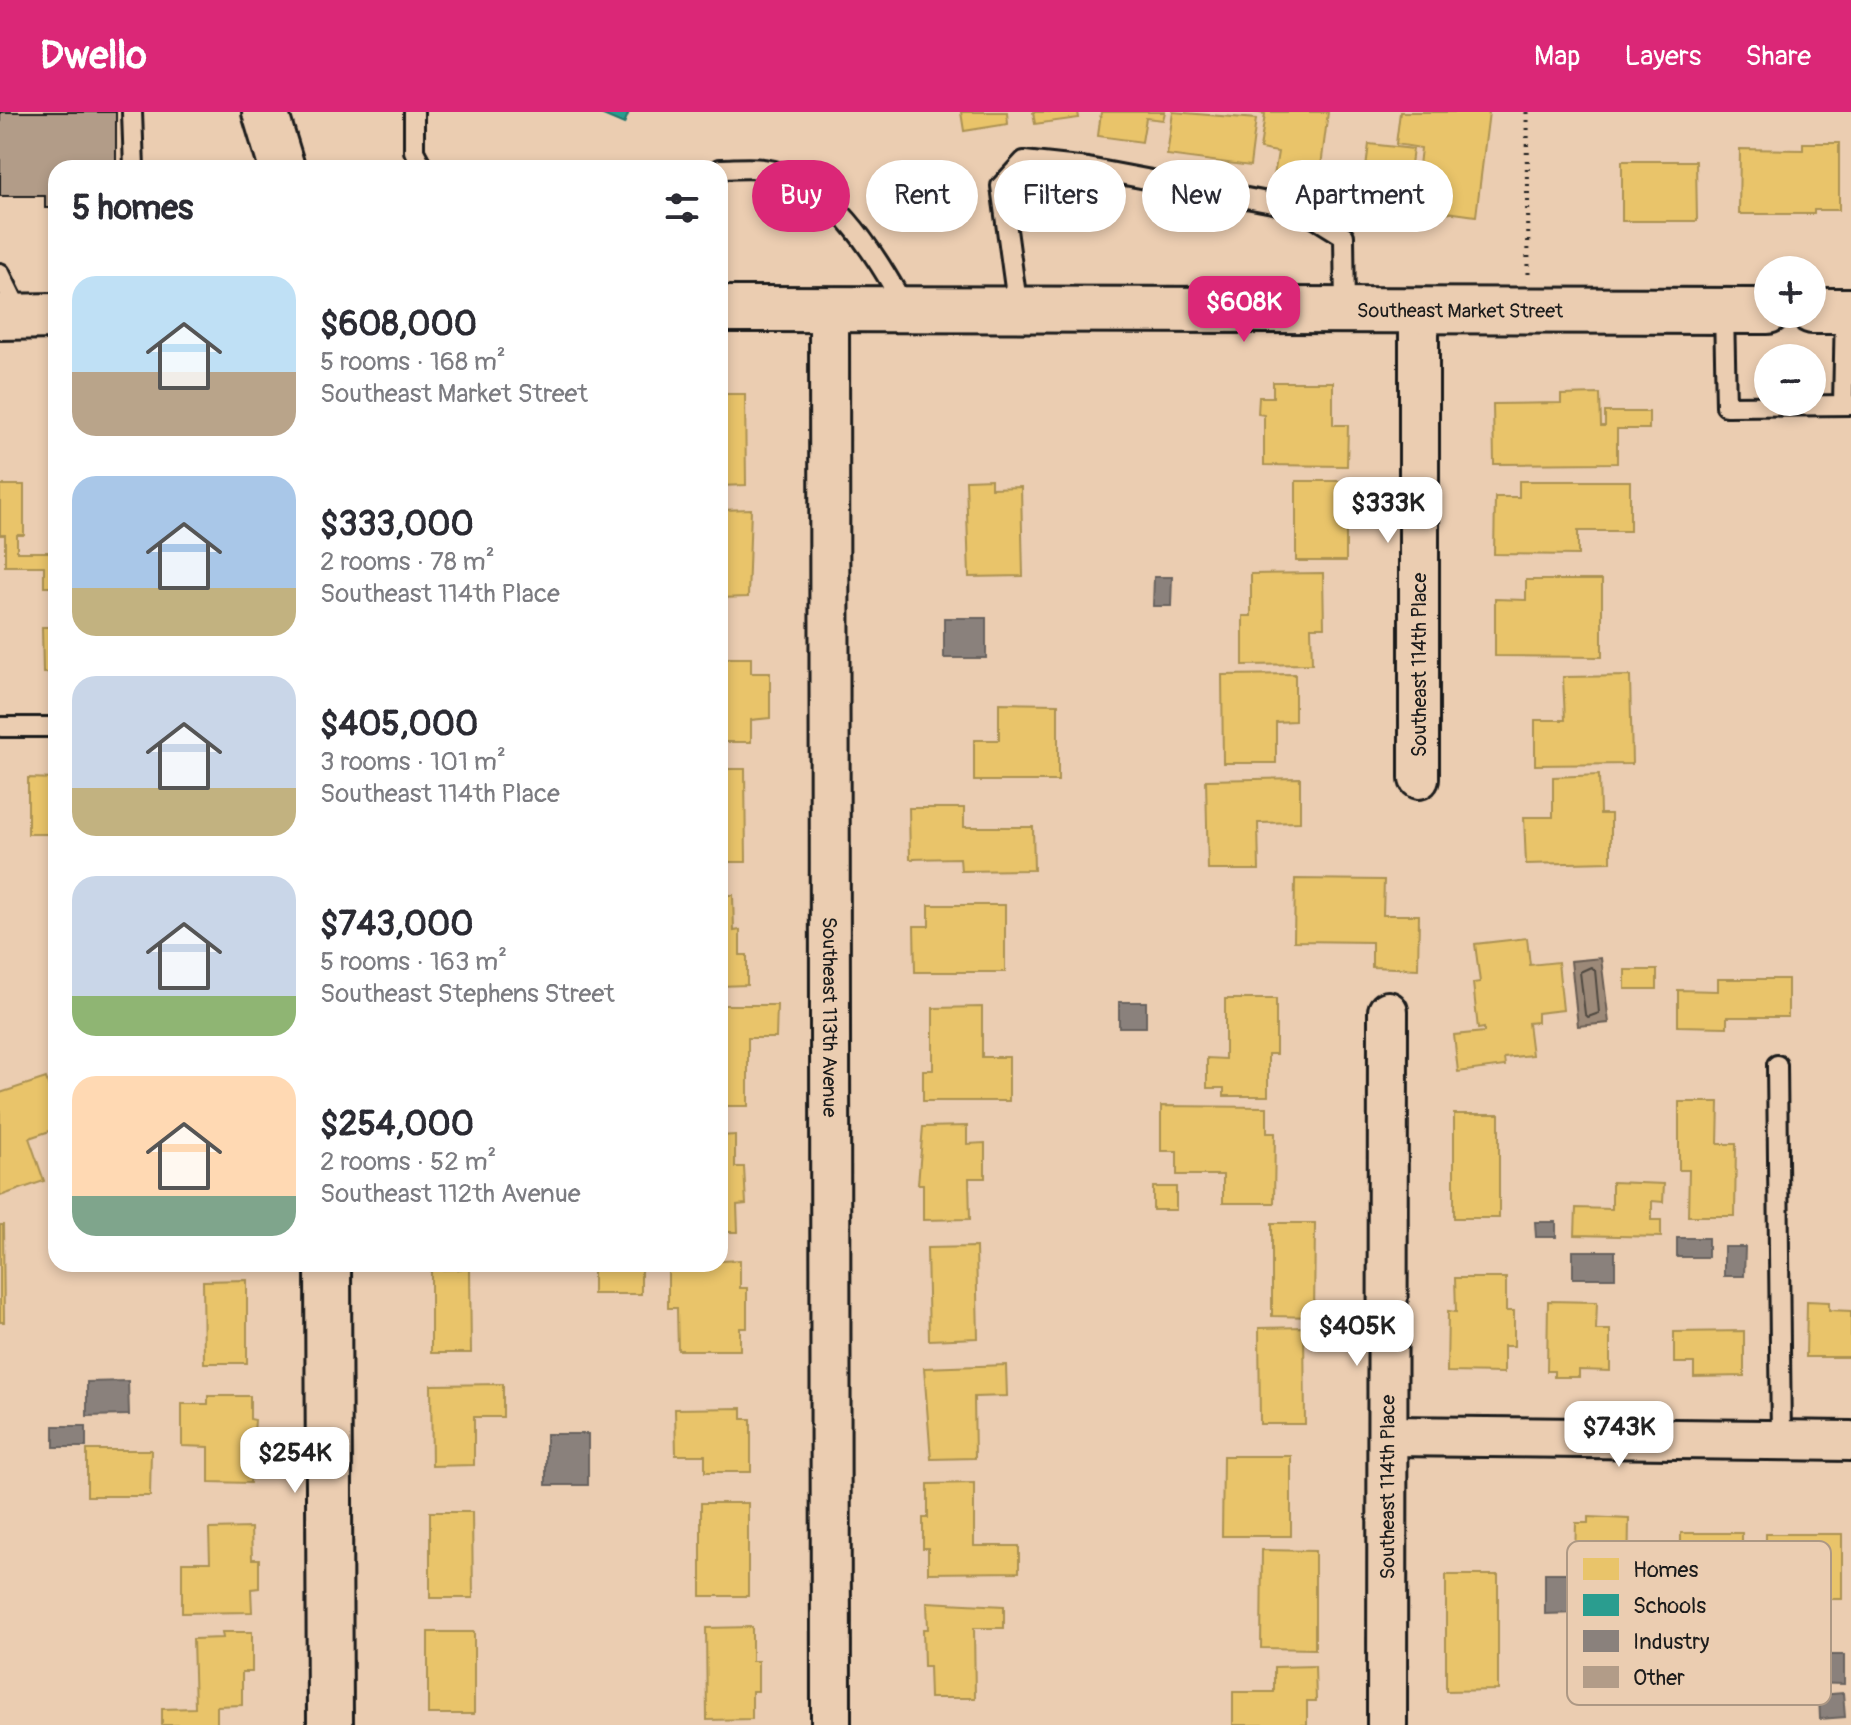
<!DOCTYPE html>
<meta charset="utf-8">
<style>
body{margin:0;font-family:Pangolin,sans-serif;background:#f7f7f7;color:#2b2b33;height:100vh;display:flex;flex-direction:column;font-size:30px;white-space:nowrap}
*{box-sizing:border-box;margin:0}
p{font-size:26px;color:#7c7c81}
.icon{flex:none;width:44px;height:44px;fill:none;stroke:currentColor;stroke-width:2;stroke-linecap:round;stroke-linejoin:round}
.map{position:relative;flex:1;overflow:hidden}
.drawer{position:absolute;left:48px;top:48px;width:680px;height:1112px;display:flex;flex-direction:column;background:#fff;border-radius:24px;box-shadow:0 4px 12px #0003}
.drawer>*{flex:none}
.guide{position:absolute;left:752px;top:48px;width:760px;height:72px;display:flex;gap:16px}
.fabs{position:absolute;left:1754px;top:144px;display:grid;gap:16px}
.fabs a{display:grid;place-items:center;width:72px;height:72px;border-radius:50%;background:#fff;box-shadow:0 4px 12px #0003;font-size:40px}
.price{position:absolute;translate:-50% -68px;padding:0 18px;border-radius:16px;background:#fff;color:#222;font-size:26px;line-height:52px;filter:drop-shadow(0 2px 4px #0008)}
.price::after{content:'';position:absolute;left:50%;top:48px;width:24px;height:18px;margin-left:-12px;background:inherit;clip-path:polygon(0 0,100% 0,50% 100%)}
.price.active{background:#db2777;color:#fff}
ul{padding:0;list-style:none}
li{display:flex;align-items:center;gap:24px;height:200px;padding:0 24px}
li span{display:grid;place-items:center;flex:none;width:224px;height:160px;border-radius:24px;color:#555}
li>.icon{margin-inline-start:auto}
span .icon{width:96px;height:96px;fill:#fffc;stroke-width:1}
li b{font-size:34px}
h2{display:flex;justify-content:space-between;align-items:center;height:96px;padding:0 24px;font-size:34px}
.chip{padding:0 28px;border-radius:36px;background:#fff;box-shadow:0 4px 12px #0003;font-size:28px;line-height:72px}
.chip.active{background:#db2777;color:#fff}
header{display:flex;align-items:center;gap:48px;box-sizing:border-box;height:112px;padding:0 40px;background:#db2777;color:#fff}
header strong{font-size:38px}
nav{display:flex;gap:44px;margin-inline-start:auto;font-size:28px}
.map>svg:first-child{display:block}
</style>
<header>
<strong>Dwello</strong>
<nav><a>Map</a><a>Layers</a><a>Share</a></nav>
</header>
<div class="map">
<svg width="1851" height="1613" viewBox="0 0 1851 1613">
<rect width="100%" height="100%" fill="#ebcdb1"/>
<filter id="ink" filterUnits="userSpaceOnUse"><feTurbulence type="fractalNoise" baseFrequency=".0125" numOctaves="2"/><feDisplacementMap in="SourceGraphic" scale="16" xChannelSelector="R" yChannelSelector="G"/><feConvolveMatrix kernelMatrix="1 2 1 2 8 2 1 2 1" color-interpolation-filters="sRGB"/></filter>
<g filter="url(#ink)">
<polygon fill="#9c8978" stroke="#695d53" stroke-width="2" points="1601,846 1609,911 1578,914 1571,849"/>
<g fill="#e9c46a" stroke="#ac9253" stroke-width="2">
<polygon points="961,0 1007,0 1008,12 964,19"/>
<polygon points="1033,0 1078,0 1079,6 1035,12"/>
<polygon points="1101,0 1165,0 1163,8 1146,6 1142,30 1098,24"/>
<polygon points="1173,0 1256,7 1250,54 1167,43"/>
<polygon points="1253,0 1328,0 1319,70 1274,64 1278,40 1260,37 1265,2"/>
<polygon points="1400,0 1489,0 1476,104 1432,98 1434,74 1417,71 1421,36 1396,32"/>
<polygon points="1803,31 1839,31 1839,98 1814,98 1814,102 1739,102 1740,37 1803,38"/>
<polygon points="1369,32 1413,37 1407,84 1363,79"/>
<polygon points="1622,49 1696,49 1697,109 1622,109"/>
<polygon points="1273,270 1333,270 1333,313 1348,313 1347,354 1264,353 1264,303 1258,302 1259,285 1273,285"/>
<polygon points="720,282 745,282 746,373 720,374"/>
<polygon points="1600,282 1601,314 1605,314 1605,300 1649,300 1649,317 1617,317 1617,351 1494,352 1493,292 1561,291 1561,283"/>
<polygon points="991,367 991,376 1021,375 1023,464 969,465 966,368"/>
<rect x="1296" y="369" width="50" height="80"/>
<polygon points="1519,369 1630,369 1630,419 1578,419 1578,443 1494,442 1495,385 1519,385"/>
<polygon points="0,373 24,373 24,423 17,423 17,440 56,440 56,475 44,475 44,454 5,454 5,423 0,423"/>
<polygon points="751,397 748,485 720,486 720,398"/>
<polygon points="1323,461 1324,515 1311,515 1312,552 1243,553 1243,504 1251,504 1251,462"/>
<polygon points="1526,468 1602,468 1602,545 1495,544 1495,487 1526,488"/>
<polygon points="42,515 56,515 56,561 43,561"/>
<polygon points="720,546 751,546 751,561 770,561 770,606 751,608 751,630 720,630"/>
<polygon points="1295,562 1295,609 1276,610 1276,651 1223,651 1222,563"/>
<polygon points="1630,564 1632,652 1535,653 1535,608 1565,608 1563,565"/>
<polygon points="999,591 1058,592 1058,669 974,669 974,628 999,628"/>
<polygon points="720,657 745,657 746,750 720,750"/>
<polygon points="1599,663 1600,702 1611,702 1611,750 1526,752 1524,705 1553,705 1553,665"/>
<polygon points="28,666 56,667 56,722 28,722"/>
<polygon points="1300,666 1300,710 1258,711 1259,758 1208,758 1206,668"/>
<polygon points="909,696 964,696 964,715 1033,715 1034,758 961,759 960,746 910,747"/>
<polygon points="1295,767 1384,768 1383,803 1419,803 1418,857 1372,855 1372,830 1294,829"/>
<polygon points="720,783 733,783 734,819 740,818 740,843 747,843 747,873 720,874"/>
<polygon points="929,793 1005,793 1005,860 915,860 914,814 929,814"/>
<polygon points="1527,826 1530,853 1558,850 1563,898 1537,901 1537,910 1528,911 1532,943 1504,946 1505,954 1458,960 1454,923 1484,920 1484,916 1478,917 1473,871 1480,870 1475,832"/>
<rect x="1625" y="858" width="32" height="19"/>
<polygon points="1718,867 1788,867 1788,905 1727,905 1727,915 1678,914 1678,878 1718,879"/>
<polygon points="1225,887 1276,887 1276,942 1268,942 1268,984 1224,984 1224,976 1207,976 1207,946 1225,947"/>
<polygon points="720,893 777,893 776,926 748,926 748,994 720,994"/>
<polygon points="982,895 982,945 1009,945 1009,989 923,989 923,958 933,958 933,896"/>
<polygon points="46,966 56,995 56,1017 29,1026 44,1069 0,1084 0,981"/>
<polygon points="1679,990 1719,990 1718,1032 1736,1032 1735,1104 1688,1104 1689,1058 1679,1058"/>
<polygon points="1161,994 1267,995 1267,1021 1275,1021 1274,1091 1223,1091 1223,1063 1177,1063 1177,1039 1161,1039"/>
<rect x="1454" y="1002" width="45" height="104"/>
<polygon points="967,1014 967,1032 985,1031 985,1066 969,1066 970,1107 923,1108 923,1072 918,1072 923,1015"/>
<polygon points="735,1023 735,1055 744,1055 746,1092 737,1093 738,1120 720,1120 720,1024"/>
<polygon points="1612,1070 1664,1072 1663,1090 1652,1089 1652,1108 1661,1108 1661,1125 1575,1123 1576,1096 1612,1097"/>
<rect x="1153" y="1075" width="23" height="23"/>
<polygon points="1272,1111 1315,1111 1314,1205 1272,1204"/>
<polygon points="0,1113 3,1113 4,1210 0,1210"/>
<polygon points="976,1135 978,1226 929,1228 927,1136"/>
<polygon points="740,1148 740,1176 747,1176 747,1216 740,1216 740,1238 678,1238 677,1196 668,1196 668,1152"/>
<rect x="593" y="1152" width="48" height="30"/>
<polygon points="470,1157 471,1241 431,1241 431,1158"/>
<polygon points="1455,1166 1506,1166 1506,1199 1514,1199 1514,1234 1504,1234 1504,1261 1447,1260 1448,1199 1456,1200"/>
<polygon points="247,1168 247,1251 204,1251 203,1169"/>
<polygon points="1548,1189 1597,1190 1596,1218 1610,1218 1610,1259 1579,1258 1579,1265 1554,1265 1554,1259 1547,1259"/>
<polygon points="1807,1189 1829,1190 1829,1198 1851,1199 1851,1245 1806,1245"/>
<polygon points="1304,1215 1305,1312 1260,1312 1259,1216"/>
<polygon points="1744,1219 1744,1264 1694,1265 1694,1251 1674,1251 1674,1220"/>
<polygon points="1006,1253 1007,1284 974,1285 975,1346 931,1347 924,1256"/>
<polygon points="503,1272 503,1305 474,1305 474,1353 432,1354 431,1273"/>
<polygon points="208,1284 250,1284 250,1307 255,1308 250,1371 209,1370 209,1335 182,1334 182,1292 208,1292"/>
<polygon points="742,1296 742,1307 751,1307 751,1360 705,1360 705,1343 676,1343 675,1297"/>
<polygon points="87,1338 151,1338 150,1384 87,1384"/>
<polygon points="1223,1344 1291,1344 1291,1424 1222,1424"/>
<polygon points="974,1371 974,1434 1019,1434 1019,1460 928,1461 928,1436 923,1436 923,1406 928,1406 928,1372"/>
<rect x="701" y="1391" width="47" height="93"/>
<polygon points="430,1400 472,1400 473,1486 430,1486"/>
<polygon points="1588,1405 1629,1407 1628,1470 1593,1470 1593,1444 1575,1444 1576,1411 1588,1411"/>
<polygon points="251,1416 252,1447 259,1447 259,1476 251,1477 252,1500 182,1501 182,1450 210,1450 209,1417"/>
<polygon points="1681,1421 1742,1421 1742,1469 1719,1469 1719,1502 1681,1502"/>
<rect x="1766" y="1422" width="76" height="65"/>
<polygon points="1262,1438 1315,1439 1315,1537 1261,1536"/>
<polygon points="1446,1463 1498,1463 1498,1578 1446,1579"/>
<polygon points="927,1490 1004,1494 1004,1516 974,1516 975,1586 930,1586 929,1554 924,1554 923,1517 928,1517"/>
<polygon points="752,1515 752,1549 758,1549 758,1579 752,1579 752,1607 707,1608 706,1516"/>
<polygon points="222,1520 252,1520 252,1560 242,1560 242,1593 217,1594 217,1613 162,1613 162,1597 195,1596 193,1527 223,1526"/>
<rect x="428" y="1520" width="46" height="82"/>
<polygon points="1315,1554 1316,1589 1307,1589 1307,1613 1233,1613 1233,1580 1274,1580 1274,1555"/>
</g>
<polygon fill="#2a9d8f" stroke="#26766c" stroke-width="2" points="596,0 629,0 624,12"/>
<g fill="#8a817c" stroke="#69635f" stroke-width="2">
<polygon points="1154,465 1172,465 1171,494 1153,494"/>
<rect x="944" y="506" width="42" height="40"/>
<rect x="1119" y="890" width="27" height="25"/>
<polygon points="1535,1110 1556,1110 1556,1125 1536,1125"/>
<rect x="1677" y="1126" width="31" height="19"/>
<polygon points="1724,1135 1745,1135 1744,1164 1724,1164"/>
<rect x="1573" y="1139" width="42" height="27"/>
<polygon points="128,1269 129,1303 87,1304 87,1270"/>
<rect x="54" y="1314" width="32" height="21"/>
<rect x="546" y="1322" width="42" height="51"/>
<polygon points="1545,1461 1577,1461 1577,1501 1545,1502"/>
<polygon points="1805,1543 1844,1543 1844,1572 1805,1571"/>
<polygon points="1843,1581 1845,1605 1820,1607 1819,1583"/>
</g>
<g fill="none" stroke-linecap="round" stroke-linejoin="round">
<polygon stroke="#4f4841" stroke-width="2" points="1591,855 1595,858 1599,901 1588,905 1585,902 1580,860"/>
</g>
<polygon fill="#b29c88" stroke="#1c1c1c" stroke-width="2" points="0,0 116,0 116,56 56,56 56,96 45,96 45,84 0,84"/>
<g fill="none" stroke-linecap="round" stroke-linejoin="round">
<g stroke="#1c1c1c" stroke-width="24">
<g id="service">
<polyline points="132,0 134,56"/>
<polyline points="414,0 414,39 423,56"/>
<path d="M 720,57 C 734,57 749,55 763,57 C 831,65 875,143 905,195"/>
<polyline points="0,161 20,202"/>
<polyline points="1018,198 1001,74 1024,49 1088,56 1299,96 1344,124 1345,198"/>
<polyline points="1724,199 1726,294 1851,293"/>
<polyline points="1843,292 1845,199"/>
<polyline points="1,615 56,615"/>
<polyline points="1777,953 1781,1328"/>
</g>
</g>
<g stroke="#1c1c1c" stroke-width="44">
<g id="minor">
<path id="s1" d="M 829,197 L 831,1613"/>
<polyline points="1419,667 1419,198"/>
<polyline points="1388,1324 1851,1329"/>
<path id="s2" d="M 1387,1613 L 1388,899"/>
</g>
</g>
<g stroke="#1c1c1c" stroke-width="50">
<g id="tertiary">
<path id="s3" d="M 720,197 L 1768,199"/>
<polyline points="1812,199 1851,199"/>
<polyline points="0,205 56,204"/>
</g>
</g>
<g stroke="#1c1c1c" stroke-width="50">
<g id="secondary">
<polyline points="265,0 282,56"/>
<polyline points="328,1152 330,1613"/>
</g>
</g>
<polyline stroke="#1c1c1c" stroke-width="5" stroke-dasharray="2 6" stroke-linecap="butt" points="1527,0 1528,162"/>
<use href="#service" stroke="#ebcdb1" stroke-width="18"/>
<use href="#minor" stroke="#ebcdb1" stroke-width="38"/>
<use href="#tertiary" stroke="#ebcdb1" stroke-width="44"/>
<use href="#secondary" stroke="#ebcdb1" stroke-width="44"/>
</g>
</g>
<g text-anchor="middle" dominant-baseline="central" stroke-width="8" stroke-linejoin="round" paint-order="stroke">
<g font-size="20" fill="#1c1c1c" stroke="#ebcdb1">
<text stroke="none"><textPath href="#s3" startOffset="740">Southeast Market Street</textPath></text>
<text transform="translate(1419 553) rotate(-90)">Southeast 114th Place</text>
<text stroke="none"><textPath href="#s1" startOffset="708">Southeast 113th Avenue</textPath></text>
<text stroke="none"><textPath href="#s2" startOffset="238">Southeast 114th Place</textPath></text>
</g>
</g>
<rect x="1567" y="1429" width="264" height="164" rx="12" fill="#ebcdb1" stroke="#ad9884" stroke-width="2"/>
<rect x="1583" y="1446" width="36" height="22" fill="#e9c46a"/>
<rect x="1583" y="1482" width="36" height="22" fill="#2a9d8f"/>
<rect x="1583" y="1518" width="36" height="22" fill="#8a817c"/>
<rect x="1583" y="1554" width="36" height="22" fill="#b29c88"/>
<g font-size="22" fill="#1c1c1c">
<text x="1633" y="1465">Homes</text>
<text x="1633" y="1501">Schools</text>
<text x="1633" y="1537">Industry</text>
<text x="1633" y="1573">Other</text>
</g>
</svg>
<div class="fabs">
<a>+</a>
<a>−</a>
</div>
<b class="price active" style="left:1244px;top:232px">$608K</b>
<b class="price" style="left:1388px;top:433px">$333K</b>
<b class="price" style="left:1357px;top:1256px">$405K</b>
<b class="price" style="left:1619px;top:1357px">$743K</b>
<b class="price" style="left:295px;top:1383px">$254K</b>
<div class="guide">
<a class="chip active">Buy</a>
<a class="chip">Rent</a>
<a class="chip">Filters</a>
<a class="chip">New</a>
<a class="chip">Apartment</a>
</div>
<section class="drawer">
<h2>5 homes<svg class="icon" aria-label="filters" viewBox="0 0 24 24"><path d="M4 7h16M4 17h16"/><circle cx="9" cy="7" r="2"/><circle cx="15" cy="17" r="2"/></svg></h2>
<ul>
<li><span style="background:linear-gradient(#bfe0f5 60%,#b9a48a 0)"><svg class="icon" aria-label="home" viewBox="0 0 24 24"><path d="M3 11l9-7 9 7M6 9v11h12V9"/></svg></span><div><b>$608,000</b><p>5 rooms · 168 m²</p><p>Southeast Market Street</p></div></li>
<li><span style="background:linear-gradient(#a9c7e8 70%,#c2b280 0)"><svg class="icon" aria-label="home" viewBox="0 0 24 24"><path d="M3 11l9-7 9 7M6 9v11h12V9"/></svg></span><div><b>$333,000</b><p>2 rooms · 78 m²</p><p>Southeast 114th Place</p></div></li>
<li><span style="background:linear-gradient(#c9d6e8 70%,#c2b280 0)"><svg class="icon" aria-label="home" viewBox="0 0 24 24"><path d="M3 11l9-7 9 7M6 9v11h12V9"/></svg></span><div><b>$405,000</b><p>3 rooms · 101 m²</p><p>Southeast 114th Place</p></div></li>
<li><span style="background:linear-gradient(#c9d6e8 75%,#8fb573 0)"><svg class="icon" aria-label="home" viewBox="0 0 24 24"><path d="M3 11l9-7 9 7M6 9v11h12V9"/></svg></span><div><b>$743,000</b><p>5 rooms · 163 m²</p><p>Southeast Stephens Street</p></div></li>
<li><span style="background:linear-gradient(#ffd9b3 75%,#7fa58c 0)"><svg class="icon" aria-label="home" viewBox="0 0 24 24"><path d="M3 11l9-7 9 7M6 9v11h12V9"/></svg></span><div><b>$254,000</b><p>2 rooms · 52 m²</p><p>Southeast 112th Avenue</p></div></li>
</ul>
</section>
</div>
